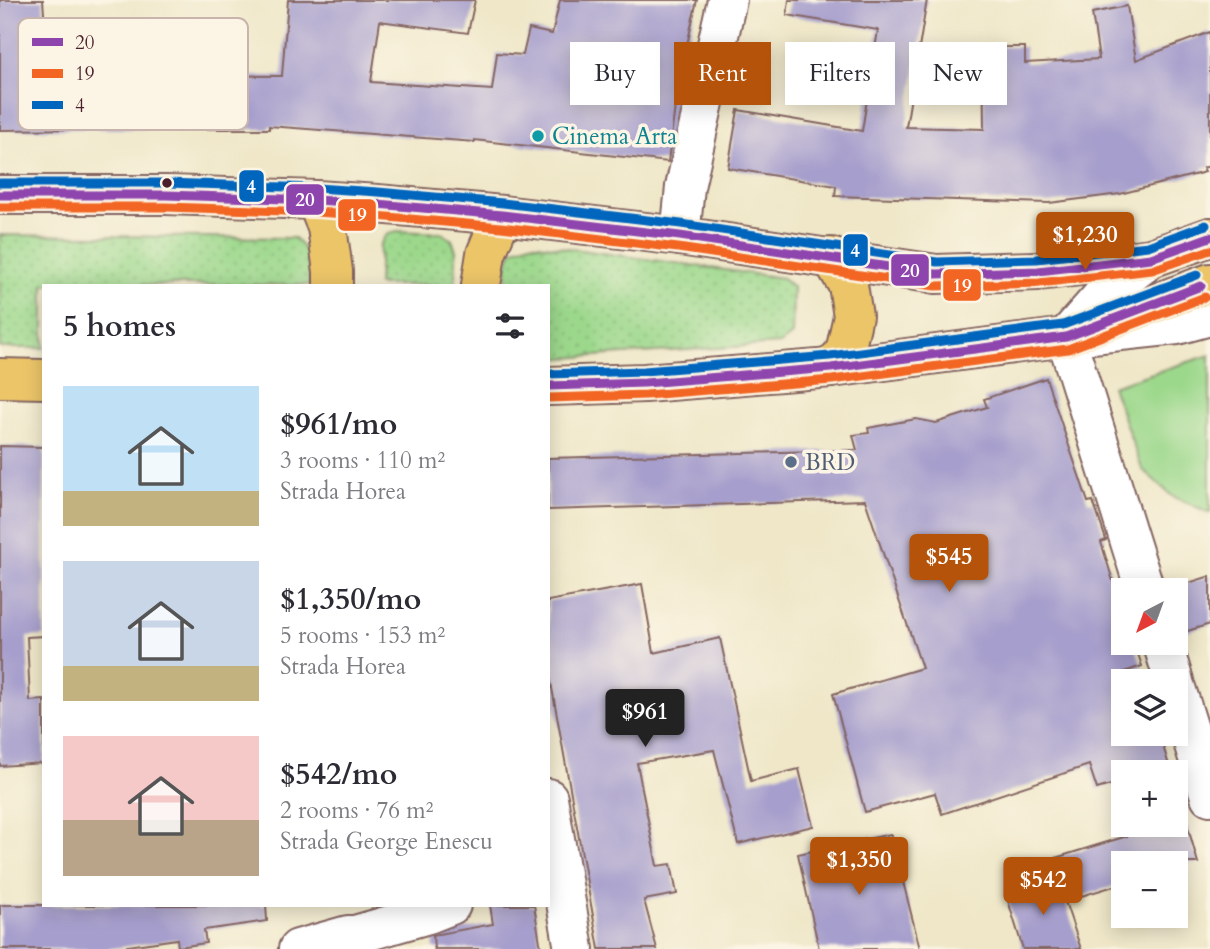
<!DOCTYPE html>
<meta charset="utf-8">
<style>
body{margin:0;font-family:Cardo,serif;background:#f7f7f7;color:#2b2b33;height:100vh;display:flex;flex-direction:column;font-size:26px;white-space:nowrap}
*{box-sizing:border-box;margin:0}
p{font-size:23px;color:#7c7c81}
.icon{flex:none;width:38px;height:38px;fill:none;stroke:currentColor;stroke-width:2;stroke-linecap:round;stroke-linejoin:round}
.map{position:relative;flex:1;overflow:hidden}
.side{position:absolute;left:42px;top:284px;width:508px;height:623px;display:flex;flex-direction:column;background:#fff;border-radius:0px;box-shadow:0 4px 18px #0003}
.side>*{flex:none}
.hud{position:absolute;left:570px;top:42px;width:534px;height:63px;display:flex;gap:14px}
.needle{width:46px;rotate:221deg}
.buttons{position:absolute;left:1111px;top:578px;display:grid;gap:14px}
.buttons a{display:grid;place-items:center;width:77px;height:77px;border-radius:0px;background:#fff;box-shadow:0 4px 18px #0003;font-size:35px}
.price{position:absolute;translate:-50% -60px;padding:0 16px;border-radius:7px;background:#b45309;color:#fff;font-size:23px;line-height:46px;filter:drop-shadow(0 2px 4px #0008)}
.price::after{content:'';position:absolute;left:50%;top:42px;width:21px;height:16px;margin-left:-10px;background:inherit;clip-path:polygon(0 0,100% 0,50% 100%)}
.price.on{background:#222;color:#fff}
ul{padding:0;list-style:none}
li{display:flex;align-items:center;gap:21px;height:175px;padding:0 21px}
li span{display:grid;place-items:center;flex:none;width:196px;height:140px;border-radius:0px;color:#555}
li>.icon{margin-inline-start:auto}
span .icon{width:84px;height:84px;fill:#fffc;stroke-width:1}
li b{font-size:30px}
h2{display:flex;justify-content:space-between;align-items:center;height:84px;padding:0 21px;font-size:30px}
.pill{padding:0 24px;border-radius:0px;background:#fff;box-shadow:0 4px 18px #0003;font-size:24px;line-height:63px}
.pill.on{background:#b45309;color:#fff}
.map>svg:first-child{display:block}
</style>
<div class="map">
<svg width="1210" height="949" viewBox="0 0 1210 949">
<defs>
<pattern id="park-dots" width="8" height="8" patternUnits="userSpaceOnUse" patternTransform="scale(1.75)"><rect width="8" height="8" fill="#9cd88c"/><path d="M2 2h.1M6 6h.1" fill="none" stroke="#88b979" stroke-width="1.8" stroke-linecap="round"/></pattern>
</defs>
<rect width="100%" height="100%" fill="#fcf5e5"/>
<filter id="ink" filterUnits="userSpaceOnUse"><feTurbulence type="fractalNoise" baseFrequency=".0143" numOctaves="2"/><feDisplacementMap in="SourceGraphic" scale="14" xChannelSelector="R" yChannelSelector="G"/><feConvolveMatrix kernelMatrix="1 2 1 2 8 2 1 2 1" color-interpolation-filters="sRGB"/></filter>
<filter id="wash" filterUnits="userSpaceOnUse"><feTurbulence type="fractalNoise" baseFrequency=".00686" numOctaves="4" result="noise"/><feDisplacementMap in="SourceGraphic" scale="28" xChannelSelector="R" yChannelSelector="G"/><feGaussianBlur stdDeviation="1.57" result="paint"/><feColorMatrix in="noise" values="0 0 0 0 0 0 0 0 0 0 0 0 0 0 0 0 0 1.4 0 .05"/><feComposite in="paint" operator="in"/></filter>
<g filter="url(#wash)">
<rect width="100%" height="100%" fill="#efe7c8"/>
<polygon fill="#9cd88c" stroke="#737c5c" stroke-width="2" points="1210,355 1210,513 1172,496 1142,469 1112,386"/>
<g fill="url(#park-dots)" stroke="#737c5c" stroke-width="2">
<polygon points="397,231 442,233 452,240 456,251 455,285 378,285 380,245 386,235"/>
<path d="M 0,235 L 294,238 C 311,253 309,264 309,285 L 44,285 L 44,348 L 0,348 Z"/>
<polygon points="530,243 783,278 793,287 792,335 780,344 548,359 548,285 507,285 507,264 513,250"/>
</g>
<g id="blocks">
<g fill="#a69ecc">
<polygon points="0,0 43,0 46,40 86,40 87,74 282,76 288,0 475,0 468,33 380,21 371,82 492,90 497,53 523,55 529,29 552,34 560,0 697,0 677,90 668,162 475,140 475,142 269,126 269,129 87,129 0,130"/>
<polygon points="789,0 927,0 906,127 984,129 983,47 1025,47 1025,63 1099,59 1092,13 1127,6 1136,60 1210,32 1210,166 1203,168 1205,172 1120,194 1049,203 835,196 836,186 728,168 738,110 862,131 878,30 787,15"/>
<polygon points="1046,378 1088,502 1093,501 1106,540 1101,542 1124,617 1124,642 1134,642 1142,666 1124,672 1124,733 1159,733 1171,772 1124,772 1124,781 1097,789 1089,765 942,814 935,793 865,812 833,694 922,668 865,500 548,510 548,458 857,450 853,435 869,433 868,428 916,419 936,423 987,407 984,399"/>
<polygon points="0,446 44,447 44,636 27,637 30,701 44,700 44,763 0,766"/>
<polygon points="1210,576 1210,624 1181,633 1176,625 1176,587"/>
<polygon points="642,584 654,653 720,638 751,781 799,769 813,826 738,844 714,750 637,763 657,866 671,864 677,894 644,900 657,949 599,949 548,666 548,601"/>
<polygon points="1123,824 1187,824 1198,863 1124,863 1124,883 1065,901 1052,859 1127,836"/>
<polygon points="891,834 920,949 819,949 798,854"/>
<polygon points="1057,878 1081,949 1023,949 1006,894"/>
<polygon points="0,905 266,905 267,921 204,930 206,943 178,947 177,939 107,949 0,949"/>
<polygon points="490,905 534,905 541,949 434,949 433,935 493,924"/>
</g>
</g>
</g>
<g filter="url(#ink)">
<use href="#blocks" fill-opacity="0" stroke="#846562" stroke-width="2"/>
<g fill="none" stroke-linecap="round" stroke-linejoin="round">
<g stroke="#846562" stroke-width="42">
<g id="minor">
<polyline points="680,236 685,187 727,0"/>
<polyline points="1092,334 1177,325 1210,316"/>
<polyline points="1066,337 1145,590"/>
<polyline points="1066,337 1105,293 1151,258"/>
<polyline points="1162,642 1174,681"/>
<polyline points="1176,688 1210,796"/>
<polyline points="548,798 574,949"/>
<polyline points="298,949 348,935 355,935 428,914 451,905"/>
</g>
</g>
<g stroke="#846562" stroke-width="42">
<g id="primary">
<polyline points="0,195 166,195 316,200 377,204 502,215 680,236 936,274 1038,271 1151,258 1210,237"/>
<polyline points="316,200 327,227 333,271 333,285"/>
<polyline points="481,285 486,254 502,215"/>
<polyline points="831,368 845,352 853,316 848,285 831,257"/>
<polyline points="0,378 44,379"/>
<polyline points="548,386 645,383 831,368 1066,337 1210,283"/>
</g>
</g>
<use href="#minor" stroke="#fff" stroke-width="38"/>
<use href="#primary" stroke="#ecc569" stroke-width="38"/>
<g stroke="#fcf5e5" stroke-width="14">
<g id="bus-1">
<polyline points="0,195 166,195 316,200 377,204 502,215 680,236 936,274 1038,271 1151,258 1210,237"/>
<polyline points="548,386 645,383 831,368 1066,337 1201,286"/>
</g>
</g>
<g stroke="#fcf5e5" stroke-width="14">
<g id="bus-2">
<polyline points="0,207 166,207 315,212 376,216 501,227 678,248 935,286 1039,283 1152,270 1210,250"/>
<polyline points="548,398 646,395 832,380 1068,349 1205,297"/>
</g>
</g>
<g stroke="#fcf5e5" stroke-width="14">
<g id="bus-3">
<polyline points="0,183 166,183 316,188 378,192 503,203 681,224 937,262 1037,259 1148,246 1206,225"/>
<polyline points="548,374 644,371 830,356 1063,325 1197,275"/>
</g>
</g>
<use href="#bus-1" stroke="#8e44ad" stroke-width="9"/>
<use href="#bus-2" stroke="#f26522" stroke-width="9"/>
<use href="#bus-3" stroke="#0065bd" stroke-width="9"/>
</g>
</g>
<circle fill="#0f9aa8" stroke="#fcf5e5" stroke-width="2.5" cx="538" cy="136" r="7"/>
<circle fill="#4a1f2b" stroke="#fcf5e5" stroke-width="2.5" cx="167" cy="183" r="6"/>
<circle fill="#5c6f8a" stroke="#fcf5e5" stroke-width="2.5" cx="791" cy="462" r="7"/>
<g text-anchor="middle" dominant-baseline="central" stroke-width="7" stroke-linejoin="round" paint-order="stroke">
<g font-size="23" fill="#0d838f" stroke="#fcf5e5" text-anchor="start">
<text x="552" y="136">Cinema Arta</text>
</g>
<g font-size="23" fill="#4e5e75" stroke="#fcf5e5" text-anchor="start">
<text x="805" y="462">BRD</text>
</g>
</g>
<rect x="18" y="18" width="230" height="112" rx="10" fill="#fcf5e5" stroke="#c7b5ad" stroke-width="2"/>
<rect x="32" y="38" width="31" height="8" fill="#8e44ad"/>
<rect x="32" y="69" width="31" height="9" fill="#f26522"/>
<rect x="32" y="101" width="31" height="8" fill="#0065bd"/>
<g font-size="19" fill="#4a1f2b">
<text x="75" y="49">20</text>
<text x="75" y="80">19</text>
<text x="75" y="112">4</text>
</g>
<g stroke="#fcf5e5" stroke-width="2.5">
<rect x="238" y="169" width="27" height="34" rx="7" fill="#0065bd"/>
<rect x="285" y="183" width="40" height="33" rx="7" fill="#8e44ad"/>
<rect x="337" y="198" width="40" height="34" rx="7" fill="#f26522"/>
<rect x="842" y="233" width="27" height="34" rx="7" fill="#0065bd"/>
<rect x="890" y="253" width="40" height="34" rx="7" fill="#8e44ad"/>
<rect x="942" y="268" width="40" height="34" rx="7" fill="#f26522"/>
</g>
<g font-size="19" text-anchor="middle" font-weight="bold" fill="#fff">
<text x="251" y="193">4</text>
<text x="305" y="206">20</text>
<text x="357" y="221">19</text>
<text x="855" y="257">4</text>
<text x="910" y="277">20</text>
<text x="962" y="292">19</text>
</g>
</svg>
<div class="buttons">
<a><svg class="needle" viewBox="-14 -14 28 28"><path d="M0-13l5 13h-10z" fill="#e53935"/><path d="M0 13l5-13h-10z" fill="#7c7c81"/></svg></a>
<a><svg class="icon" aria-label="layers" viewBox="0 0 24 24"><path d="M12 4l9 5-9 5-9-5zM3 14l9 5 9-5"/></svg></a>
<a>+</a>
<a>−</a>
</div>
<b class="price" style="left:1085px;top:272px">$1,230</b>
<b class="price" style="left:949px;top:594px">$545</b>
<b class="price on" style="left:645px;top:749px">$961</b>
<b class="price" style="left:859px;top:897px">$1,350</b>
<b class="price" style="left:1043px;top:917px">$542</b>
<div class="hud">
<a class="pill">Buy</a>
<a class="pill on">Rent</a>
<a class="pill">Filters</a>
<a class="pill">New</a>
</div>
<section class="side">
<h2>5 homes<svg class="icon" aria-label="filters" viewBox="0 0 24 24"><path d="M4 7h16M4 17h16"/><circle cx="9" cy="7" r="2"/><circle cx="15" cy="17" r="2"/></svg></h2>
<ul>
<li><span style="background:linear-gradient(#bfe0f5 75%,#c2b280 0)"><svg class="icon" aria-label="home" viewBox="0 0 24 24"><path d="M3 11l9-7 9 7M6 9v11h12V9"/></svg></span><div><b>$961/mo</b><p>3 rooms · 110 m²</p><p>Strada Horea</p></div></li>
<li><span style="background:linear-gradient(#c9d6e8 75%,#c2b280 0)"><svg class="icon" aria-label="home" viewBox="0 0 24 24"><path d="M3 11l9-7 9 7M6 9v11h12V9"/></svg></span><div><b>$1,350/mo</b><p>5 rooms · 153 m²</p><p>Strada Horea</p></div></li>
<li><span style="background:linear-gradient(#f6c9c9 60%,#b9a48a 0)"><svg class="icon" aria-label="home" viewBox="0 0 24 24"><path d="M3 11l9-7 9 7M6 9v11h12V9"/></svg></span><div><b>$542/mo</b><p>2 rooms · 76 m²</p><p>Strada George Enescu</p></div></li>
</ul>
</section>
</div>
